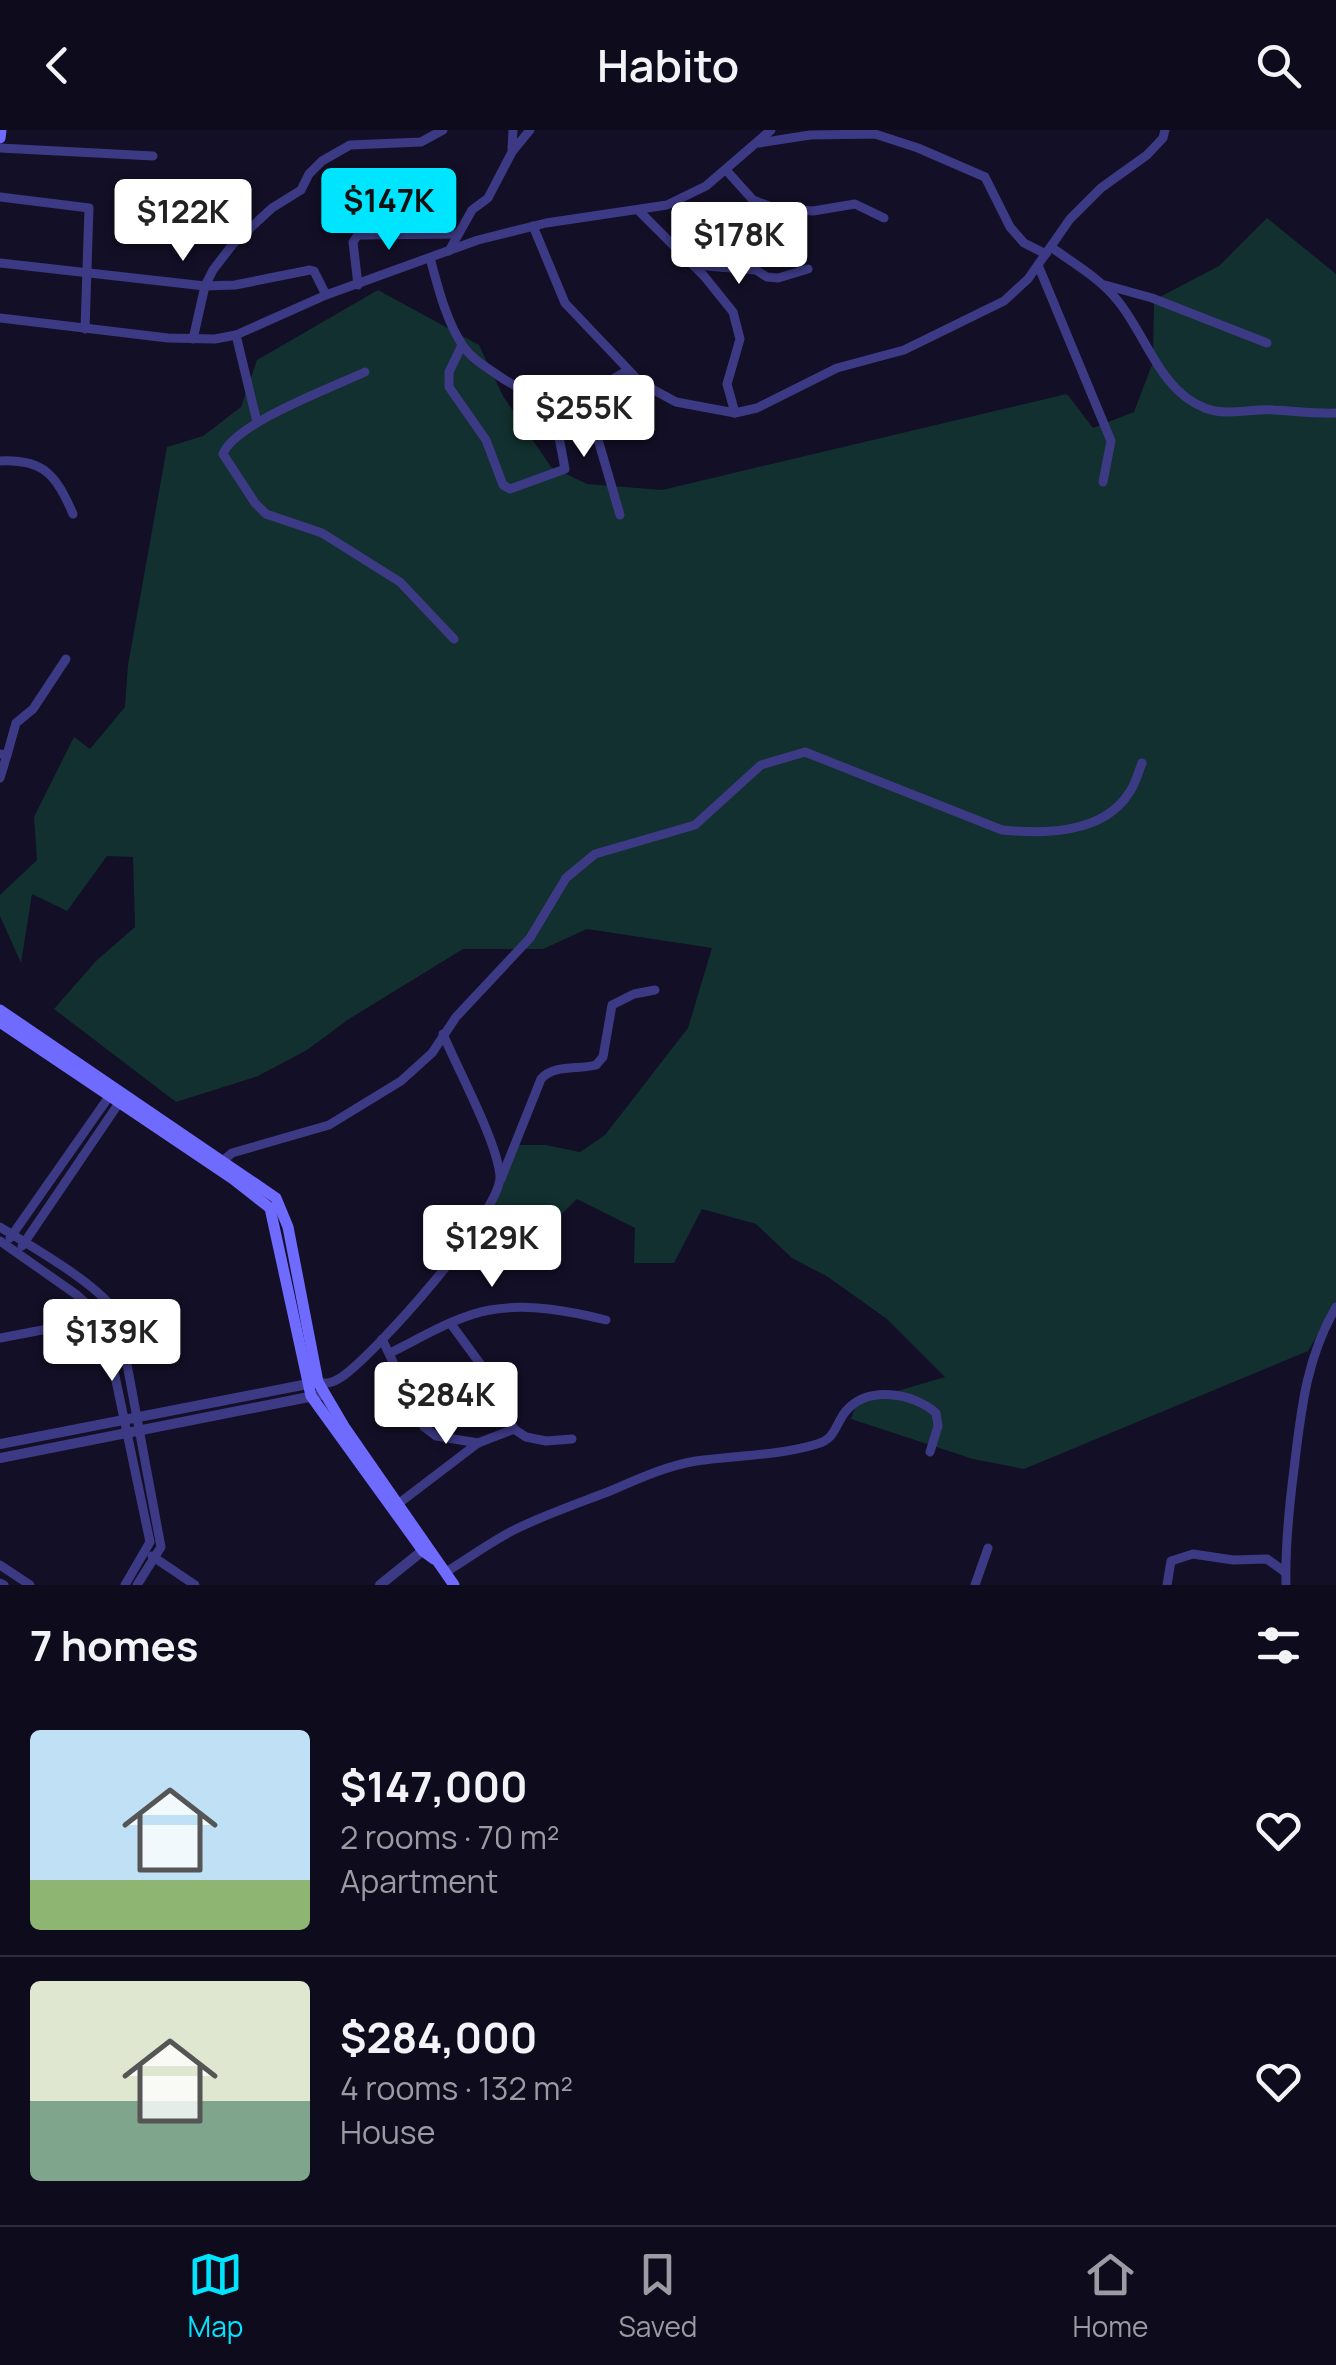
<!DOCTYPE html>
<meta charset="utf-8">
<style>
body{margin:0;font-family:Manrope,sans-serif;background:#1c1929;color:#f1f3f6;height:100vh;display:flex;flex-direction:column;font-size:38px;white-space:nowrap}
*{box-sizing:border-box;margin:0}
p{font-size:32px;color:#9b9ba3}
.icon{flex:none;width:55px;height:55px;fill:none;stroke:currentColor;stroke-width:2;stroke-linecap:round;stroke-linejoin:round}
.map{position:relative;height:1455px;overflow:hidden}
.sheet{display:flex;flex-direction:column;background:#0e0b1c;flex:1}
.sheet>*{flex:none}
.price{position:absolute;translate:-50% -85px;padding:0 22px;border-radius:10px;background:#fff;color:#222;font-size:32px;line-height:65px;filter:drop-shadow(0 2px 5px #0008)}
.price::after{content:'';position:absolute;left:50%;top:60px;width:30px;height:22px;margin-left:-15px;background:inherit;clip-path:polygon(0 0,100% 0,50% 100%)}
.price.selected{background:#00e5ff;color:#111}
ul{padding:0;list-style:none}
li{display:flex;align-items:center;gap:30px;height:250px;padding:0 30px}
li+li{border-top:2px solid #2e2b3b}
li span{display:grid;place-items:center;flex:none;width:280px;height:200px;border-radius:10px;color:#555}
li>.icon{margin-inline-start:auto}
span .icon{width:120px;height:120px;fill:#fffc;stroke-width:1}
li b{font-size:42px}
h2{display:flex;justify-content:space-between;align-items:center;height:120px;padding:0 30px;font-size:42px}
header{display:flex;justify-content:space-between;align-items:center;height:130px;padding:0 30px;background:#0e0b1c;font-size:45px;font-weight:600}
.tab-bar{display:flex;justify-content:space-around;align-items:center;height:140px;border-top:2px solid #2e2b3b;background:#0e0b1c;font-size:28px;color:#9b9ba3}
.tab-bar a{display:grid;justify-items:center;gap:5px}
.tab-bar .selected{color:#00e5ff}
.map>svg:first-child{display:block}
</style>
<header><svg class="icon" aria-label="back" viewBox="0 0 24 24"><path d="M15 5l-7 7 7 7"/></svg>Habito<svg class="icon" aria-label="search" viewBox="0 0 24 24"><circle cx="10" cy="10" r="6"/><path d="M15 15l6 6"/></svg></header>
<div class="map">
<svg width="1336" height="1455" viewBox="0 0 1336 1455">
<rect width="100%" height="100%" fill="#130f26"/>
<polygon fill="#12302f" points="1267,88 1336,144 1336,1175 1308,1221 1024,1339 973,1329 851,1289 857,1273 945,1247 887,1189 828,1147 792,1128 756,1094 702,1079 674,1133 634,1133 635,1098 577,1069 503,1141 473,1103 514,1015 546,1015 580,1022 605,1005 688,898 712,818 587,799 543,819 463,819 349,889 307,920 258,946 176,972 54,879 96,831 135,797 133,727 107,726 67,781 32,764 21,833 0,786 0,765 37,730 34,687 74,607 90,619 125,577 128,535 167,317 203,306 241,277 257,230 378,160 479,215 503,266 551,337 587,354 662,360 1067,264 1093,298 1134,282 1153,232 1154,170 1219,136"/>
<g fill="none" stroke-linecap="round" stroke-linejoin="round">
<g stroke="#3d3a85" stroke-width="9">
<polyline points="759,13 810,5 875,4 918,18 985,47 1010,97 1024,113 1046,124"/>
<polyline points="0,18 153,26"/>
<polyline points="512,19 513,0"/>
<polyline points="726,40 753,70 774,78 813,81 855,74 884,88"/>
<polyline points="0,67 89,78 85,199"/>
<polyline points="638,80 704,146 733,182 740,209 727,254 735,283"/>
<polyline points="533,96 565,173 641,253 676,272 735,283 757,278 837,238 904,220 1004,171 1028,149 1070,89 1101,58 1147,25 1163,8 1165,0"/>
<path d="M 1051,117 C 1073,133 1101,149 1118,171 C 1146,205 1160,261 1205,278 C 1227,287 1251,278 1274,280 C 1295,281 1315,284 1336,283"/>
<polyline points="449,121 472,80 488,68 512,22 530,0"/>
<path d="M 430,128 C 438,157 446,191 463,216 C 472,229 486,237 499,246 C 549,280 580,270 628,240"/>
<polyline points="0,133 205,156 235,155 310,140 314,141 326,165"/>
<polyline points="694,135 756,140 767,147 778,148 808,139"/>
<polyline points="1038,135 1111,311 1103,352"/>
<polyline points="358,155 353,112 358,105 458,104"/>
<polyline points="1105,155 1152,168 1267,213"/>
<polyline points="0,188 168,208 215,209 236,205 326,165 478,110 546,93 667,75 706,56 771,0"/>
<polyline points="236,205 257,292"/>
<polyline points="193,209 205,156 213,140 233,114 272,78 301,60 309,44 322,31 350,15 421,12 443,0"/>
<polyline points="462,215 449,242 449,257 486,310 503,355 510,359 565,339 559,307 541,267"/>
<path d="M 365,242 C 333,257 235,293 223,324 L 255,373 L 266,384 L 322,403 L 400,452 L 454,509"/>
<polyline points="585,265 620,385"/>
<path d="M 0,331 C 44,329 56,345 73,384"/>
<polyline points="0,624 7,625 0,648"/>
<polyline points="7,625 16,593 33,579 66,529"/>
<path d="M 219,1034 L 232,1023 L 329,995 L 401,951 L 432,923 L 456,887 L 530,808 L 566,748 L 595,724 L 695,695 L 761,635 L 805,622 L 1002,700 C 1044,704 1103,704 1129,663 C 1135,655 1138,643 1142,633"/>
<path d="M 501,1049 L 541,949 C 554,934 578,940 596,935 L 603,927 L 612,875 L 634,864 L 655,860"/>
<path d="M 0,1097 C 29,1115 104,1157 118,1186 L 161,1417 L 137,1455"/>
<polyline points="10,1108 113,961"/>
<polyline points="0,1111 77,1165 103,1189 150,1412 125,1455"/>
<polyline points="22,1116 123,967"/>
<polyline points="451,1194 492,1250 514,1299 526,1307 546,1311 572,1309"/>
<polyline points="0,1208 105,1188"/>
<polyline points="382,1209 424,1297 436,1306 478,1313"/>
<path d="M 390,1223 C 421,1208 456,1186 490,1180 C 528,1173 569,1181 606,1190"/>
<path d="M 318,1252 C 327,1254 332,1253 340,1248 C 372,1228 502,1082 500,1046 C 497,1011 458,940 443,904"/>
<polyline points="398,1374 478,1313 514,1299"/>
<polyline points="152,1426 195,1455"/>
<polyline points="0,1435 30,1455"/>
<path d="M 446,1442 C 469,1428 493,1410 518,1398 C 547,1384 579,1373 610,1361 C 638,1349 666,1336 696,1331 C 737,1325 778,1326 817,1314 C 836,1309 835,1294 846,1281 C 868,1255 914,1263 936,1283 L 938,1296 L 930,1322"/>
<polyline points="0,1453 4,1455"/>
<polyline points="975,1455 988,1418"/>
<polyline points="1167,1455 1171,1431 1193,1424 1233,1430 1267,1429 1285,1442"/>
<path d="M 1286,1455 C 1285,1416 1289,1378 1294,1339 C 1301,1281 1306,1228 1336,1177"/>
</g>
<g stroke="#3d3a85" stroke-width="10">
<polyline points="0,1314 313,1253"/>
<polyline points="0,1328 324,1264"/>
<polyline points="380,1455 426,1418"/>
</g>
<g stroke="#6f6bff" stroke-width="11">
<polyline points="0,8 1,0"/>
<polyline points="0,880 276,1068 288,1097 318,1252 345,1298 454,1455"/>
<polyline points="0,892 233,1049 270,1078 311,1266 423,1421 434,1429"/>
</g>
</g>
</svg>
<b class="price selected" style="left:389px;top:123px">$147K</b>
<b class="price" style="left:183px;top:134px">$122K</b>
<b class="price" style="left:739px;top:157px">$178K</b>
<b class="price" style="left:584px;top:330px">$255K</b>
<b class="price" style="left:492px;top:1160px">$129K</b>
<b class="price" style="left:112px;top:1254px">$139K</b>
<b class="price" style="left:446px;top:1317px">$284K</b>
</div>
<section class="sheet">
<h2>7 homes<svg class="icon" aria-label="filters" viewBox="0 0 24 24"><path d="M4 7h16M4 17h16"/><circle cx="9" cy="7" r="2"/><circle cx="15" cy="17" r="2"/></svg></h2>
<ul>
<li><span style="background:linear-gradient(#bfe0f5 75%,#8fb573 0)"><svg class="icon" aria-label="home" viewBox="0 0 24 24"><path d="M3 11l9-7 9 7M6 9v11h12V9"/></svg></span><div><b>$147,000</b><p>2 rooms · 70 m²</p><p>Apartment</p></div><svg class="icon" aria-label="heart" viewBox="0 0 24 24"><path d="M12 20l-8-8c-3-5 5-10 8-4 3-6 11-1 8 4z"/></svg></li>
<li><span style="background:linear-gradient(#dfe7d0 60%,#7fa58c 0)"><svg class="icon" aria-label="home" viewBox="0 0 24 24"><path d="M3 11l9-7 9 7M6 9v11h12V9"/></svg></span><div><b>$284,000</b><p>4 rooms · 132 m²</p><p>House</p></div><svg class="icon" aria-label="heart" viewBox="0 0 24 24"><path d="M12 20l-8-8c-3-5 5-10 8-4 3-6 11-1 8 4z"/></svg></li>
</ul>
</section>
<nav class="tab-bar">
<a class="selected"><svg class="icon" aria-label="map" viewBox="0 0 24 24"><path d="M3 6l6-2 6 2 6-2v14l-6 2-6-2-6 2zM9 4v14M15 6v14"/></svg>Map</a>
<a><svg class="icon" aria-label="saved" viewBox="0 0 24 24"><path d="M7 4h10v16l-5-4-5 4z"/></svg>Saved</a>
<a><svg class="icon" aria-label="home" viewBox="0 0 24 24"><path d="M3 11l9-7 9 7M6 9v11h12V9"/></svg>Home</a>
</nav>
